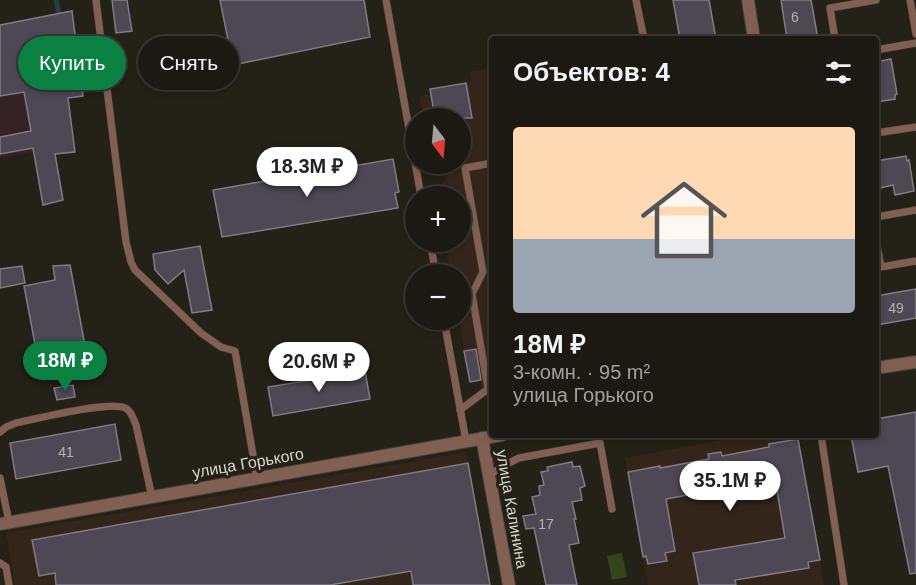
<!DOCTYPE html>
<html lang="ru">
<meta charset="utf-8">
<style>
body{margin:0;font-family:Arial,sans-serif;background:#28261f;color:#f1f3f6;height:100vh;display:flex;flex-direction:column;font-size:22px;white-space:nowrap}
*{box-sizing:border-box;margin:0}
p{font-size:20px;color:#a0a09f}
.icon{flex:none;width:33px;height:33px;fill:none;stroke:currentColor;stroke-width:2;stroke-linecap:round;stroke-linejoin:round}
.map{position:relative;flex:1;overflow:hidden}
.sheet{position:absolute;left:489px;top:36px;width:390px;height:402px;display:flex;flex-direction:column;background:#1b1911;border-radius:6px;box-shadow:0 3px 9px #0003,0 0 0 2px #393831}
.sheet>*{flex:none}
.banner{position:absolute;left:18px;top:36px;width:381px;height:54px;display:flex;gap:12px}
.needle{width:39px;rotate:164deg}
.fabs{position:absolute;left:405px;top:108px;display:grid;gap:12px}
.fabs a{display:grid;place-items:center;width:66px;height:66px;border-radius:50%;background:#1b1911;box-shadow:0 3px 9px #0003,0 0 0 2px #393831;font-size:30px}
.price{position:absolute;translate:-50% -51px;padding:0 14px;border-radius:21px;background:#fff;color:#222;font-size:20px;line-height:39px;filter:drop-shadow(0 2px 3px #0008)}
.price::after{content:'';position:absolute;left:50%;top:36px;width:18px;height:14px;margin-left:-9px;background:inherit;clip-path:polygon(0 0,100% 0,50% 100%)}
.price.active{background:#0b8043;color:#fff}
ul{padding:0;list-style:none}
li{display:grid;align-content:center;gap:12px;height:318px;padding:0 24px}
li+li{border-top:2px solid #393831}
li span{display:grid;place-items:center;height:186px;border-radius:6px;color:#555}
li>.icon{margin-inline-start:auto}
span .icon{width:108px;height:108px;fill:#fffc;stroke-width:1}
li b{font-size:26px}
h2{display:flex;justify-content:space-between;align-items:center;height:72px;padding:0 24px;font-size:26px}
.pill{padding:0 21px;border-radius:27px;background:#1b1911;box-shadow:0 3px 9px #0003,0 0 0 2px #393831;font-size:21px;line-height:54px}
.pill.active{background:#0b8043;color:#fff}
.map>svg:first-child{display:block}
</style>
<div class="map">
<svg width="916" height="585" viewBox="0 0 916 585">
<rect width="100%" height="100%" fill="#242117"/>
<g fill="#332519">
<polygon points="492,68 492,410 479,381 470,382 459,320 460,320 460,274 451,274 445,242 460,242 460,196 437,196 436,190 446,180 443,164 460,164 460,118 423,118 420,96 431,94 430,89 472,82 470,72"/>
<polygon points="749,435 798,435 824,585 648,585 625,458"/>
<polygon points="466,452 490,585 15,585 6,533"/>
</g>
<polygon fill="#352225" points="0,74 24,92 34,152 0,158"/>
<polygon fill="#33451b" points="622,553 627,577 612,580 607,556"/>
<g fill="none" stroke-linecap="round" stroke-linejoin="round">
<polyline stroke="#1e4244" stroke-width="5" points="56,0 60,19"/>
</g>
<g fill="#4d4853" stroke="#807b86" stroke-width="1.5">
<polygon points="112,0 127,0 132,31 116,33"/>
<polygon points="220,0 364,0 370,37 233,65"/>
<polygon points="673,0 709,0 716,39 680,39"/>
<polygon points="781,0 811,0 818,39 787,39"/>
<polygon points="72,11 83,96 68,98 75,152 55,154 63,200 43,205 33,148 0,154 0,137 31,131 24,92 0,96 0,25"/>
<polygon points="891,59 897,94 895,95 895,99 876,102 876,62"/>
<polygon points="466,83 472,118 435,118 430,89"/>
<polygon points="906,156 907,161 909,160 914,191 895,195 893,185 876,189 876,161"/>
<polygon points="393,159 399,192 395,193 398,208 222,237 213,190"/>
<polygon points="200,246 212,310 192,313 184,270 168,284 155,270 153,254"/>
<polygon points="70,265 86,351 38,360 24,286 55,280 53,266"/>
<polygon points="22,266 25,283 0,288 0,269"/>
<polygon points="916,289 916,318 876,325 876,296"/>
<polygon points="476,349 481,380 470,382 464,351"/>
<polygon points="365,371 370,399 273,416 268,387"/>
<polygon points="73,385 75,397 57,400 54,388"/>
<polygon points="916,412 916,573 910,574 888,466 858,472 851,435 876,435 876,419"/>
<polygon points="115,424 121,460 16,479 10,443"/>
<polygon points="798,439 820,560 808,562 809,568 735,580 736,585 699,585 693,553 785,538 775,479 666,499 675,551 665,553 667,561 648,564 646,556 643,557 628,472 660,466 660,468 709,459 708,454 714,453 721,452 722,456 769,447 769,444"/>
<polygon points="572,462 573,467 580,466 585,486 580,488 582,500 572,502 576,519 574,519 579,543 569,545 577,585 546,585 534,528 526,529 523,516 536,514 532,497 540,495 539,486 544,485 541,472 548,471 547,467"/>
<polygon points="468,463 490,585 413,585 411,571 330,585 56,585 55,573 39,576 32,540"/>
</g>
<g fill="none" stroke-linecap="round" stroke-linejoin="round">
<g stroke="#413e35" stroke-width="8">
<g id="service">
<polyline points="96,0 126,242 131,262 135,270 201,333 221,347 235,351 257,478"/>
<polyline points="386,0 421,196"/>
<polyline points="636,0 644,39"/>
<polyline points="910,0 916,34"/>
<polyline points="835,39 830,8 876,0"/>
<polyline points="876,50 916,43"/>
<polyline points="876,133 916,127"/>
<polyline points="876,217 916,210"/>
<polyline points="876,240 881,267 916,261"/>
<polyline points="430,242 436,274"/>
<polyline points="444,320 466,441"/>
<polyline points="460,410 488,389 472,294 483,272 465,168 492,163"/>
<path d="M 0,432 L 6,427 L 16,423 C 35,419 114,399 127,409 C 132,413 134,420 136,425 L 152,497"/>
<polyline points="821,435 844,585"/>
<polyline points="489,475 511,462 519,458 600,443 612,509"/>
<polyline points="0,478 9,522"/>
<polyline points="0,563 6,567 9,585"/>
</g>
</g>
<g stroke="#413e35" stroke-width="14">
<polyline id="minor" points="482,438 509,585"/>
</g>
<g stroke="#413e35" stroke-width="14">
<g id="tertiary">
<polyline points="748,0 754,39"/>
<polyline points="876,368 916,362"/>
<polyline points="0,524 502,435"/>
</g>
</g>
<use href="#service" stroke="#816053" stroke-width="7"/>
<use href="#minor" stroke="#816053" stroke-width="12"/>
<use href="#tertiary" stroke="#816053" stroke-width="12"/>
</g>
<g text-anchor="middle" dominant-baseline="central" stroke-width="6" stroke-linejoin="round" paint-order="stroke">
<g font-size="14" fill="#b5b2b1">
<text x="795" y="17">6</text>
<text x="896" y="308">49</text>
<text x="66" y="452">41</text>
<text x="546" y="524">17</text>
</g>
<g font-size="16" fill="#d8d6d0" stroke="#242117">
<text transform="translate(248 463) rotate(-10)">улица Горького</text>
<text transform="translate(512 509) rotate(80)">улица Калинина</text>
</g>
</g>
</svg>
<div class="fabs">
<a><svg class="needle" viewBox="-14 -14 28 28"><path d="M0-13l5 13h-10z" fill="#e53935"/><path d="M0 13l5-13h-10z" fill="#a0a09f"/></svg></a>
<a>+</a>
<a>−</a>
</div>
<b class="price" style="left:307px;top:198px">18.3M ₽</b>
<b class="price active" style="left:65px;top:392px">18M ₽</b>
<b class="price" style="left:319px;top:393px">20.6M ₽</b>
<b class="price" style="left:730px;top:512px">35.1M ₽</b>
<div class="banner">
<a class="pill active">Купить</a>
<a class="pill">Снять</a>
</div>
<section class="sheet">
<h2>Объектов: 4<svg class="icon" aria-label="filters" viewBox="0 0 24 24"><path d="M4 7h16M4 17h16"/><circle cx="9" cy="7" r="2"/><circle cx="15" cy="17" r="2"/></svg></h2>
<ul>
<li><span style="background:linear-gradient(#ffd9b3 60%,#9aa5b1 0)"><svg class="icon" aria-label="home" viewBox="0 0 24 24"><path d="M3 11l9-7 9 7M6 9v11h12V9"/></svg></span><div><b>18M ₽</b><p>3-комн. · 95 m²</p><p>улица Горького</p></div></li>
</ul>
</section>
</div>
